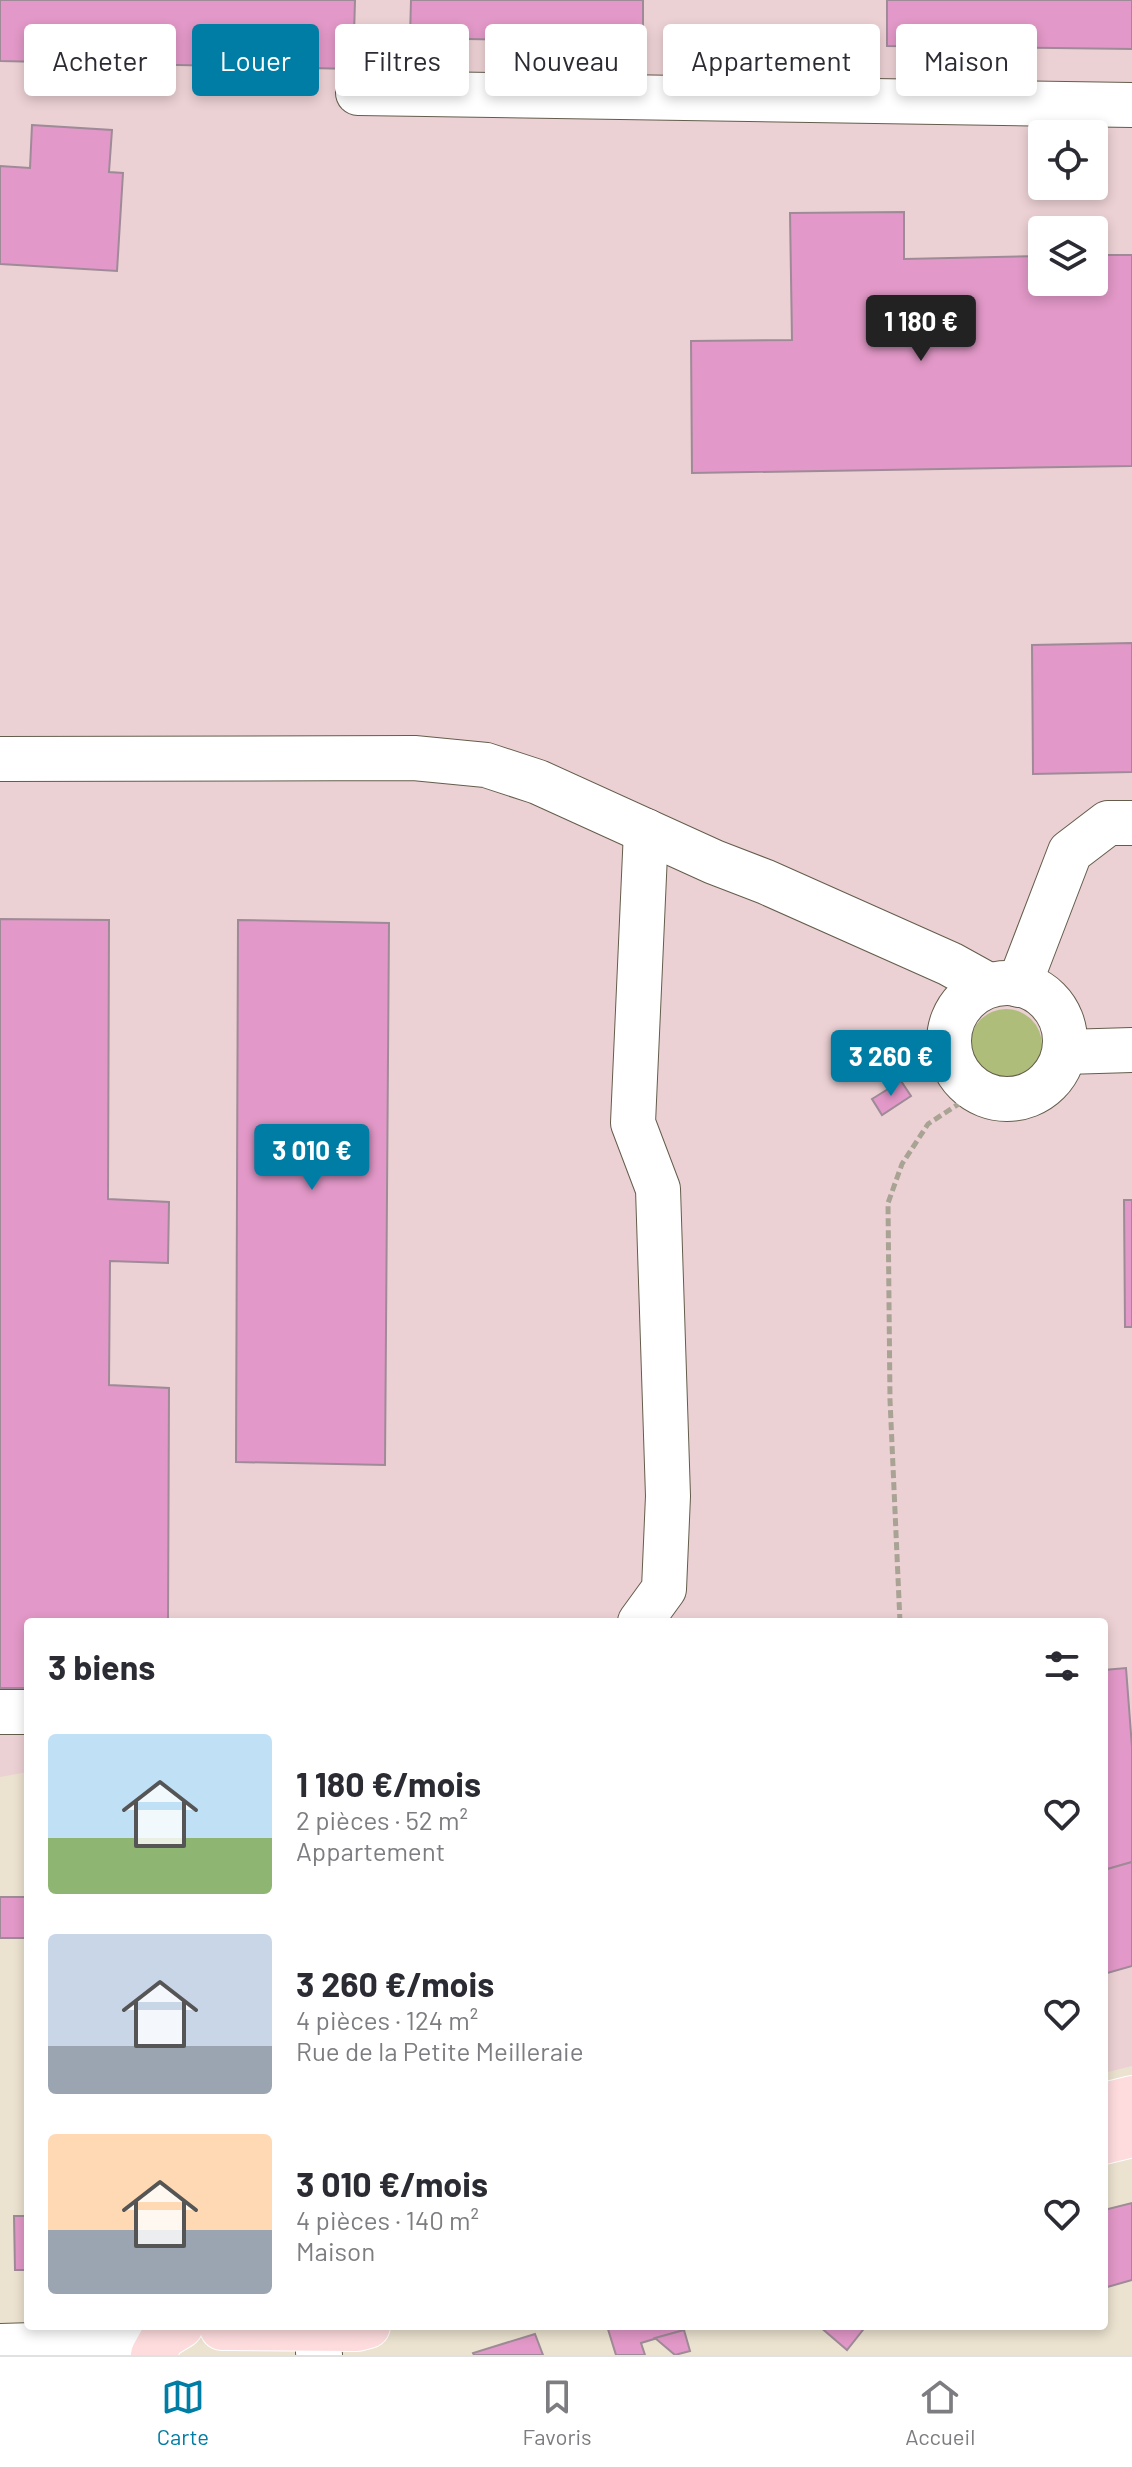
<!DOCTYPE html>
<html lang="fr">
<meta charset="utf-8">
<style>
body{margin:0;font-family:Barlow,sans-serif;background:#f2f2f3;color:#2b2b33;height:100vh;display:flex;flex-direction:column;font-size:30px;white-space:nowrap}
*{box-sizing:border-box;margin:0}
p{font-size:26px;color:#7c7c81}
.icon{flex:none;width:44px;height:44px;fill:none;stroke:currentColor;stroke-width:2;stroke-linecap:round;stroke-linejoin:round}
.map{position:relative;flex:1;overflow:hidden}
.drawer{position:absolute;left:24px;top:1618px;width:1084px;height:712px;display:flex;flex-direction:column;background:#fff;border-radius:8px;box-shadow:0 4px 12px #0003}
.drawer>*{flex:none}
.top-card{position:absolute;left:24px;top:24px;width:1084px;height:72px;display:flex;gap:16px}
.tools{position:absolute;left:1028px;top:120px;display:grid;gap:16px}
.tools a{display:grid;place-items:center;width:80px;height:80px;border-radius:8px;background:#fff;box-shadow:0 4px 12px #0003;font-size:40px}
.price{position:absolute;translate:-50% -68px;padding:0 18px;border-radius:8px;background:#007da4;color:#fff;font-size:26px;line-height:52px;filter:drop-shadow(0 2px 4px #0008)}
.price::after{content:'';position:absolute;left:50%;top:48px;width:24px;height:18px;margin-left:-12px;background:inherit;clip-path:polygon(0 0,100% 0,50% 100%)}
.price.selected{background:#222;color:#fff}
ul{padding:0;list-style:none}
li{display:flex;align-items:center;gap:24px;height:200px;padding:0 24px}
li span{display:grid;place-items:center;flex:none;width:224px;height:160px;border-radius:8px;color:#555}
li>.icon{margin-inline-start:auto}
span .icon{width:96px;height:96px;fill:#fffc;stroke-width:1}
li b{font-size:34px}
h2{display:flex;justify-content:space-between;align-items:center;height:96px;padding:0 24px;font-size:34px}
.tag{padding:0 28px;border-radius:8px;background:#fff;box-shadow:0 4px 12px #0003;font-size:28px;line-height:72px}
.tag.selected{background:#007da4;color:#fff}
.dock{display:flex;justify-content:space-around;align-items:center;height:112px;border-top:2px solid #e1e1e2;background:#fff;font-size:22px;color:#7c7c81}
.dock a{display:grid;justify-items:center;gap:4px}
.dock .selected{color:#007da4}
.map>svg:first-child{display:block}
</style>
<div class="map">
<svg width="1132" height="2355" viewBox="0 0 1132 2355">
<rect width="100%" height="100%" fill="#ebe2cf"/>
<path fill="#ecd1d4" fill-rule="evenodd" d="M 0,0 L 1132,0 L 1132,2066 L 1104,2073 L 1104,1622 L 28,1622 L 28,1772 L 0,1777 ZM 1042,134 L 1094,134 L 1094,186 L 1042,186 ZM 1042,230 L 1094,230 L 1094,282 L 1042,282 Z"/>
<circle fill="#aebe7a" cx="1006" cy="1045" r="36"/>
<g fill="#e298c8" stroke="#9e8b97" stroke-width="2">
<polygon points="0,0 355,0 353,69 0,61"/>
<polygon points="411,0 643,0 643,42 410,38"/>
<polygon points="887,0 1132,0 1132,49 887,46"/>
<polygon points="32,125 112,130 109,172 123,173 117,271 0,264 0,166 30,168"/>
<polygon points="904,212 904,259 1042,256 1042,282 1094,282 1094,255 1132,255 1132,466 692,473 691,341 792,340 790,213"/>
<polygon points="1132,643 1132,772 1033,774 1032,645"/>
<polygon points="0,919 109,920 108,1199 169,1202 168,1263 110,1261 109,1385 169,1388 168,1622 28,1622 28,1688 0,1688"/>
<polygon points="238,920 389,923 385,1465 236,1462"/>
<polygon points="901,1081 911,1096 882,1115 872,1099"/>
<polygon points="1124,1200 1132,1200 1132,1327 1125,1327"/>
<polygon points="1126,1668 1132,1747 1132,1862 1104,1870 1104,1670"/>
<polygon points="1132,1862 1132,1966 1104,1974 1104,1870"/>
<polygon points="0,1897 28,1897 27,1938 0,1938"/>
<polygon points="1132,2203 1132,2280 1104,2288 1104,2210"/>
<polygon points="14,2216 28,2216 28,2270 15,2270"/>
<polygon points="607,2326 683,2326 684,2330 641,2343 645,2355 616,2355"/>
<polygon points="819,2326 866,2326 847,2350"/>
<polygon points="684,2330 690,2351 675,2355 655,2338"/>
<polygon points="535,2334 543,2355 474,2355 473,2353"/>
</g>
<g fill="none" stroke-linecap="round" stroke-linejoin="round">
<g stroke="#645d4c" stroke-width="46">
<g id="minor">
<polyline points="358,93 1132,105"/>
<polyline points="0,759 414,758 486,765 538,782 714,862 766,882 950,964 988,985"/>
<circle cx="1007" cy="1041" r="58"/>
<polyline points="1019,985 1070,852 1108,823 1132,823"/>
<polyline points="1065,1052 1132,1050"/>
<polyline points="640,1622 664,1589 668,1496 658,1189 633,1123 646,831"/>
<polyline points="0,1712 28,1712"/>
<polyline points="0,2346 34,2345 115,2335 131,2336 176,2328"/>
<polyline points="318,2352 320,2355"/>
</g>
</g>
<g stroke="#fff" stroke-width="46">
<g id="major">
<polyline points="1104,2105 1132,2098"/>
<polyline points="1104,2142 1132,2135"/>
<polyline points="222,2328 357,2329 368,2326"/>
<polyline points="153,2355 163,2337 181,2326"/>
</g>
</g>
<polyline stroke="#a9a394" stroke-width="5" stroke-dasharray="8 4" stroke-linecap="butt" points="900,1622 890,1400 888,1203 902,1164 928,1124 977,1092"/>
<use href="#minor" stroke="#fff" stroke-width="44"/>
<use href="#major" stroke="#fedcde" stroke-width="44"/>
</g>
</svg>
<div class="tools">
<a><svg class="icon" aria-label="locate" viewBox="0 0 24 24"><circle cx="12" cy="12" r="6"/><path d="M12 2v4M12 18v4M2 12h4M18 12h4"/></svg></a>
<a><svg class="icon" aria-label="layers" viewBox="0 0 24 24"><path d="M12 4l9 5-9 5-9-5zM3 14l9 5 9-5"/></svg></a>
</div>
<b class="price selected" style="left:921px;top:363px">1 180 €</b>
<b class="price" style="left:891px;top:1098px">3 260 €</b>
<b class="price" style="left:312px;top:1192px">3 010 €</b>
<div class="top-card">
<a class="tag">Acheter</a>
<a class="tag selected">Louer</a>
<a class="tag">Filtres</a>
<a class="tag">Nouveau</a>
<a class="tag">Appartement</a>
<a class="tag">Maison</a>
</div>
<section class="drawer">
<h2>3 biens<svg class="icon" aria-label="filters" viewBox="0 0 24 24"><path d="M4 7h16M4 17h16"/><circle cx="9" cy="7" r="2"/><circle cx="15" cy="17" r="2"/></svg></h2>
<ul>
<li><span style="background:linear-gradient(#bfe0f5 65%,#8fb573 0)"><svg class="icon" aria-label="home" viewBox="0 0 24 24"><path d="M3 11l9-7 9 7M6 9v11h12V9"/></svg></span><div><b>1 180 €/mois</b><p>2 pièces · 52 m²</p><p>Appartement</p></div><svg class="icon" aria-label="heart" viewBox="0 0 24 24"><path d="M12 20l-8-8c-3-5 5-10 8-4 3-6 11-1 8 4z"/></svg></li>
<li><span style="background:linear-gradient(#c9d6e8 70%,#9aa5b1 0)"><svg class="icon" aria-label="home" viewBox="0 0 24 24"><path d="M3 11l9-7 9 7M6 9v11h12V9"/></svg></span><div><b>3 260 €/mois</b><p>4 pièces · 124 m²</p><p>Rue de la Petite Meilleraie</p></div><svg class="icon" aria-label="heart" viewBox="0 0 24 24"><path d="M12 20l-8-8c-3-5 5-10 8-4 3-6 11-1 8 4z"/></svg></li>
<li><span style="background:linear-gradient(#ffd9b3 60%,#9aa5b1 0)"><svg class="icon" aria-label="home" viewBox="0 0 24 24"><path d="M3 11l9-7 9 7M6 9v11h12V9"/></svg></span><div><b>3 010 €/mois</b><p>4 pièces · 140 m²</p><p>Maison</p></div><svg class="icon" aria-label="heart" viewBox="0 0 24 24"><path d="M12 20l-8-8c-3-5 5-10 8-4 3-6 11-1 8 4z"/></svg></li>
</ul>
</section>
</div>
<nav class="dock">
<a class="selected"><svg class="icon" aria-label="map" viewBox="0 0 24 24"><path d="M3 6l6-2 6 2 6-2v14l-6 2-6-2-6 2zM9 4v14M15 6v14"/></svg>Carte</a>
<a><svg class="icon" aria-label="saved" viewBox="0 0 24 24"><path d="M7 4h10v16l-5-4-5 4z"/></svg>Favoris</a>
<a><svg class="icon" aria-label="home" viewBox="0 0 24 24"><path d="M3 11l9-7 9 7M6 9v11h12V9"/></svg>Accueil</a>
</nav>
